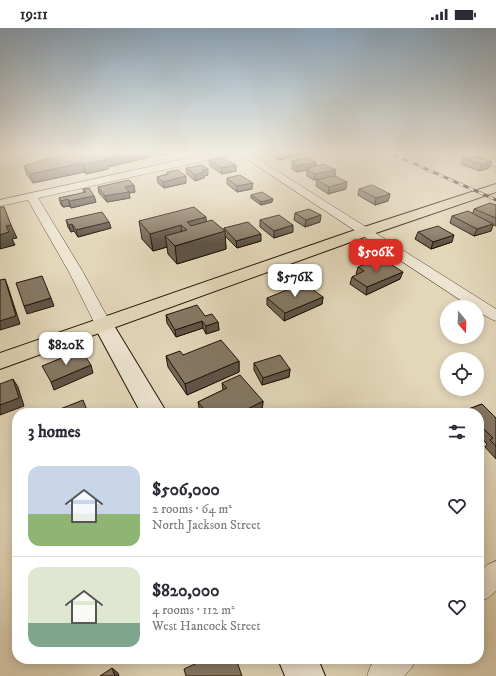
<!DOCTYPE html>
<meta charset="utf-8">
<style>
body{margin:0;font-family:"IM FELL DW Pica",serif;background:#f2f2f3;color:#2b2b33;height:100vh;display:flex;flex-direction:column;font-size:15px;white-space:nowrap}
*{box-sizing:border-box;margin:0}
p{font-size:13px;color:#7c7c81}
.icon{flex:none;width:22px;height:22px;fill:none;stroke:currentColor;stroke-width:2;stroke-linecap:round;stroke-linejoin:round}
.map{position:relative;flex:1;overflow:hidden}
.panel{position:absolute;left:12px;top:380px;width:472px;height:256px;display:flex;flex-direction:column;background:#fff;border-radius:16px;box-shadow:0 2px 10px #0003}
.panel>*{flex:none}
.needle{width:26px;rotate:161deg}
.buttons{position:absolute;left:440px;top:272px;display:grid;gap:8px}
.buttons a{display:grid;place-items:center;width:44px;height:44px;border-radius:50%;background:#fff;box-shadow:0 2px 10px #0003;font-size:20px}
.price{position:absolute;translate:-50% -34px;padding:0 9px;border-radius:8px;background:#fff;color:#222;font-size:13px;line-height:26px;filter:drop-shadow(0 1px 2px #0008)}
.price::after{content:'';position:absolute;left:50%;top:24px;width:12px;height:9px;margin-left:-6px;background:inherit;clip-path:polygon(0 0,100% 0,50% 100%)}
.price.current{background:#d93025;color:#fff}
ul{padding:0;list-style:none}
li{display:flex;align-items:center;gap:12px;height:100px;padding:0 16px}
li+li{border-top:1px solid #e1e1e2}
li span{display:grid;place-items:center;flex:none;width:112px;height:80px;border-radius:12px;color:#555}
li>.icon{margin-inline-start:auto}
span .icon{width:48px;height:48px;fill:#fffc;stroke-width:1}
li b{font-size:17px}
h2{display:flex;justify-content:space-between;align-items:center;height:48px;padding:0 16px;font-size:17px}
.status{display:flex;justify-content:space-between;align-items:center;height:28px;padding:0 20px;background:#fff;direction:ltr}
.status svg{height:11px;fill:currentColor}
.map>svg:first-child{display:block}
</style>
<div class="status"><b>19:11</b><svg viewBox="0 0 49 12"><path d="M0 12V9h3v3zM5 12V6h3v6zM10 12V3h3v9zM15 12V0h3v12zM26 1h20v11H26zM47 4h2v5h-2z"/></svg></div>
<div class="map">
<svg width="496" height="648" viewBox="0 0 496 648">
<rect width="100%" height="100%" fill="#e3d7ba"/>
<filter id="stains"><feTurbulence type="fractalNoise" baseFrequency=".005" numOctaves="4"/><feColorMatrix values="0 0 0 0 .2 0 0 0 0 .09 0 0 0 0 .02 0 0 0 .5 -.17"/></filter>
<radialGradient id="worn" r=".72"><stop offset=".6" stop-color="#630" stop-opacity="0"/><stop offset="1" stop-color="#630" stop-opacity=".3"/></radialGradient>
<g fill="none" stroke-linecap="round" stroke-linejoin="round">
<g stroke="#524334" stroke-width="1">
<g id="street">
<polygon points="216,124 234,124 230,127 38,170 83,244 111,296 109,300 103,301 97,300 69,244 28,172 0,178 0,172"/>
<polygon points="236,124 247,124 496,281 496,293 491,291 477,283 477,279 471,279"/>
<polygon points="461,124 474,124 496,133 496,139"/>
<polygon points="496,533 496,563 488,570 479,574 479,544 487,537"/>
<polygon points="379,631 416,631 411,641 404,648 367,648 371,637"/>
</g>
</g>
<g stroke="#221207" stroke-width="2">
<g id="secondary">
<polygon points="103,289 110,291 167,385 141,385 93,296 96,291"/>
<polygon points="278,631 318,631 325,648 285,648"/>
</g>
</g>
<g stroke="#221207" stroke-width="2">
<polygon id="primary" points="496,156 496,164 370,207 0,341 0,325 358,201"/>
</g>
<use href="#street" fill="#ede5d2" fill-rule="evenodd"/>
<use href="#secondary" fill="#ede5d2" fill-rule="evenodd"/>
<use href="#primary" fill="#e3d7ba" fill-rule="evenodd"/>
<g stroke="#221207" stroke-width="3">
<polyline id="rail" points="388,124 496,172"/>
</g>
<use href="#rail" stroke="#ede5d2" stroke-width="2" stroke-dasharray="5.5" stroke-linecap="butt"/>
</g>
<g fill="#736756" stroke="#221207">
<polygon points="81,124 149,124 150,129 108,139 108,141 86,146 84,144 33,155 27,147 24,138"/>
<polygon points="154,124 172,124 172,125 158,128"/>
<polygon points="270,124 305,124 305,126 279,132 270,126"/>
<polygon points="463,130 489,140 479,143 461,136"/>
<polygon points="209,132 236,137 236,143 222,146 210,138"/>
<polygon points="292,133 316,137 336,148 346,161 328,166 316,158 317,152 319,151 314,152 307,148 307,142 297,144 292,141"/>
<polygon points="186,140 208,147 204,148 204,150 195,153 187,146"/>
<polygon points="167,144 186,155 164,160 158,155 157,149 167,146"/>
<polygon points="227,150 252,161 237,164 227,156"/>
<polygon points="98,159 135,164 129,165 130,170 107,174 99,165"/>
<polygon points="83,161 94,168 96,174 71,180 70,178 63,179 61,177 59,170 84,165"/>
<polygon points="359,161 390,166 388,173 375,177 358,167"/>
<polygon points="251,167 272,174 261,177 251,170"/>
<polygon points="496,177 496,198 493,197 491,203 474,208 450,195 452,188 473,185 474,181"/>
<polygon points="295,185 320,194 305,199 294,192"/>
<polygon points="66,192 109,194 111,200 78,209 74,203 71,204 68,199"/>
<polygon points="260,192 293,204 274,210 260,199"/>
<polygon points="139,193 206,193 224,202 224,200 261,213 237,220 225,208 226,221 177,236 168,226 167,219 153,223 142,211"/>
<polygon points="418,204 452,214 431,221 415,211"/>
<polygon points="358,239 400,251 366,267 350,256 352,249 357,247 356,246"/>
<polygon points="323,269 322,276 284,293 267,277 267,270"/>
<polygon points="166,287 205,288 218,294 219,302 206,306 203,300 176,309 167,295"/>
<polygon points="183,327 239,333 239,344 187,367 168,339 166,328"/>
<polygon points="254,335 290,341 289,349 262,357 254,342"/>
<polygon points="222,355 263,373 262,384 261,385 200,385 198,374 223,362"/>
<polygon points="482,376 496,390 496,431 485,419 487,416 479,408 479,385 464,385 466,382"/>
</g>
<g fill="#5e5446" stroke="#221207">
<polygon points="133,124 149,124 150,129 108,139 108,141 86,146 84,137 105,131"/>
<polygon points="157,124 172,124 172,125 158,128"/>
<polygon points="286,124 305,124 305,126 279,132 279,126"/>
<polygon points="316,134 316,140 307,140 307,142 297,144 297,138"/>
<polygon points="492,134 489,140 479,143 481,137"/>
<polygon points="82,135 84,144 33,155 30,146"/>
<polygon points="236,137 236,143 222,146 221,140"/>
<polygon points="208,141 208,147 204,148 204,150 195,153 195,147 202,142"/>
<polygon points="336,142 335,149 314,152 315,146"/>
<polygon points="186,148 186,155 164,160 163,154"/>
<polygon points="347,154 346,161 328,166 329,159"/>
<polygon points="253,155 252,161 237,164 237,158"/>
<polygon points="134,157 135,164 129,165 130,170 107,174 105,168 125,159"/>
<polygon points="390,166 388,173 375,177 376,170"/>
<polygon points="94,168 96,174 71,180 69,173"/>
<polygon points="68,171 70,178 63,179 61,173"/>
<polygon points="273,171 272,174 261,177 261,174"/>
<polygon points="321,187 320,194 305,199 306,192"/>
<polygon points="206,189 207,206 189,211 187,194"/>
<polygon points="109,194 111,200 78,209 76,202"/>
<polygon points="72,196 74,203 71,204 69,197"/>
<polygon points="493,196 491,203 474,208 477,201"/>
<polygon points="11,197 17,210 12,211 15,217 0,221 0,207 6,198"/>
<polygon points="181,197 183,214 165,208 167,219 153,223 150,206"/>
<polygon points="293,197 293,204 274,210 274,203"/>
<polygon points="225,203 226,221 177,236 175,218"/>
<polygon points="261,206 261,213 237,220 236,213"/>
<polygon points="454,207 452,214 431,221 433,214"/>
<polygon points="403,244 400,251 366,267 367,259"/>
<polygon points="5,251 8,259 20,296 0,302 0,293"/>
<polygon points="323,269 322,276 284,293 285,285"/>
<polygon points="51,270 54,278 27,286 24,278"/>
<polygon points="202,293 203,300 176,309 175,302"/>
<polygon points="218,294 219,302 206,306 206,298"/>
<polygon points="239,333 239,344 187,367 185,356"/>
<polygon points="91,337 93,345 54,362 51,354"/>
<polygon points="290,341 289,349 262,357 263,350"/>
<polygon points="13,351 18,359 24,378 0,387 0,377"/>
<polygon points="263,373 262,384 261,385 240,385"/>
<polygon points="112,640 118,645 119,648 115,648"/>
</g>
<g fill="#867864" stroke="#221207">
<polygon points="81,124 133,124 105,131 106,132 84,137 82,135 30,146 24,138 41,132"/>
<polygon points="277,124 286,124 279,126"/>
<polygon points="223,129 236,137 221,140 209,132"/>
<polygon points="308,129 316,134 297,138 292,135 295,135 292,133"/>
<polygon points="478,129 492,134 481,137 463,130"/>
<polygon points="324,136 336,142 315,146 307,142 310,141 307,140"/>
<polygon points="202,137 208,141 202,142 204,144 195,147 186,140"/>
<polygon points="178,142 186,148 163,154 157,149 169,146 167,144"/>
<polygon points="240,147 253,155 237,158 227,150"/>
<polygon points="335,148 347,154 329,159 317,152"/>
<polygon points="129,152 134,157 125,159 129,164 105,168 98,159"/>
<polygon points="372,157 390,166 376,170 359,161"/>
<polygon points="89,160 94,168 69,173 68,171 61,173 59,170 86,164 83,161"/>
<polygon points="262,164 273,171 261,174 251,167"/>
<polygon points="490,175 496,177 496,190 474,181"/>
<polygon points="0,179 4,179 11,197 6,198 9,204 0,207"/>
<polygon points="194,179 206,189 187,194 191,198 212,192 225,203 175,218 165,208 187,202 181,197 150,206 139,193"/>
<polygon points="309,181 321,187 306,192 295,185"/>
<polygon points="468,183 493,196 477,201 452,188"/>
<polygon points="102,184 109,194 76,202 72,196 69,197 66,192"/>
<polygon points="279,187 293,197 274,203 260,192"/>
<polygon points="248,194 261,206 236,213 224,200"/>
<polygon points="438,198 454,207 433,214 418,204"/>
<polygon points="372,233 380,237 387,234 403,244 367,259 352,249 364,243 358,239"/>
<polygon points="42,248 51,270 24,278 16,255"/>
<polygon points="5,251 16,288 0,293 0,252"/>
<polygon points="304,255 323,269 285,285 267,270"/>
<polygon points="197,277 205,288 212,286 218,294 206,298 202,293 175,302 166,287"/>
<polygon points="221,312 239,333 185,356 166,328 180,323 183,327"/>
<polygon points="81,322 91,337 51,354 42,338"/>
<polygon points="280,327 290,341 263,350 254,335"/>
<polygon points="240,347 263,373 240,385 207,385 198,374 227,360 222,355"/>
<polygon points="13,351 19,370 0,377 0,356"/>
<polygon points="83,372 88,385 50,385"/>
<polygon points="482,376 496,390 496,418 490,412 493,410 479,396 479,385 469,385 466,382"/>
<polygon points="206,631 236,631 242,648 186,648 184,641"/>
<polygon points="112,640 115,648 100,648"/>
</g>
<linearGradient id="sky" x2="0" y2="1"><stop stop-color="#8ba7bd"/><stop offset="0.58" stop-color="#f2ede0"/><stop offset="1" stop-color="#f2ede0" stop-opacity="0"/></linearGradient>
<rect width="496" height="215" fill="url(#sky)"/>
<rect width="100%" height="100%" filter="url(#stains)"/>
<rect width="100%" height="100%" fill="url(#worn)"/>
</svg>
<div class="buttons">
<a><svg class="needle" viewBox="-14 -14 28 28"><path d="M0-13l5 13h-10z" fill="#e53935"/><path d="M0 13l5-13h-10z" fill="#7c7c81"/></svg></a>
<a><svg class="icon" aria-label="locate" viewBox="0 0 24 24"><circle cx="12" cy="12" r="6"/><path d="M12 2v4M12 18v4M2 12h4M18 12h4"/></svg></a>
</div>
<b class="price current" style="left:376px;top:245px">$506K</b>
<b class="price" style="left:295px;top:270px">$576K</b>
<b class="price" style="left:66px;top:338px">$820K</b>
<section class="panel">
<h2>3 homes<svg class="icon" aria-label="filters" viewBox="0 0 24 24"><path d="M4 7h16M4 17h16"/><circle cx="9" cy="7" r="2"/><circle cx="15" cy="17" r="2"/></svg></h2>
<ul>
<li><span style="background:linear-gradient(#c9d6e8 60%,#8fb573 0)"><svg class="icon" aria-label="home" viewBox="0 0 24 24"><path d="M3 11l9-7 9 7M6 9v11h12V9"/></svg></span><div><b>$506,000</b><p>2 rooms · 64 m²</p><p>North Jackson Street</p></div><svg class="icon" aria-label="heart" viewBox="0 0 24 24"><path d="M12 20l-8-8c-3-5 5-10 8-4 3-6 11-1 8 4z"/></svg></li>
<li><span style="background:linear-gradient(#dfe7d0 70%,#7fa58c 0)"><svg class="icon" aria-label="home" viewBox="0 0 24 24"><path d="M3 11l9-7 9 7M6 9v11h12V9"/></svg></span><div><b>$820,000</b><p>4 rooms · 112 m²</p><p>West Hancock Street</p></div><svg class="icon" aria-label="heart" viewBox="0 0 24 24"><path d="M12 20l-8-8c-3-5 5-10 8-4 3-6 11-1 8 4z"/></svg></li>
</ul>
</section>
</div>
